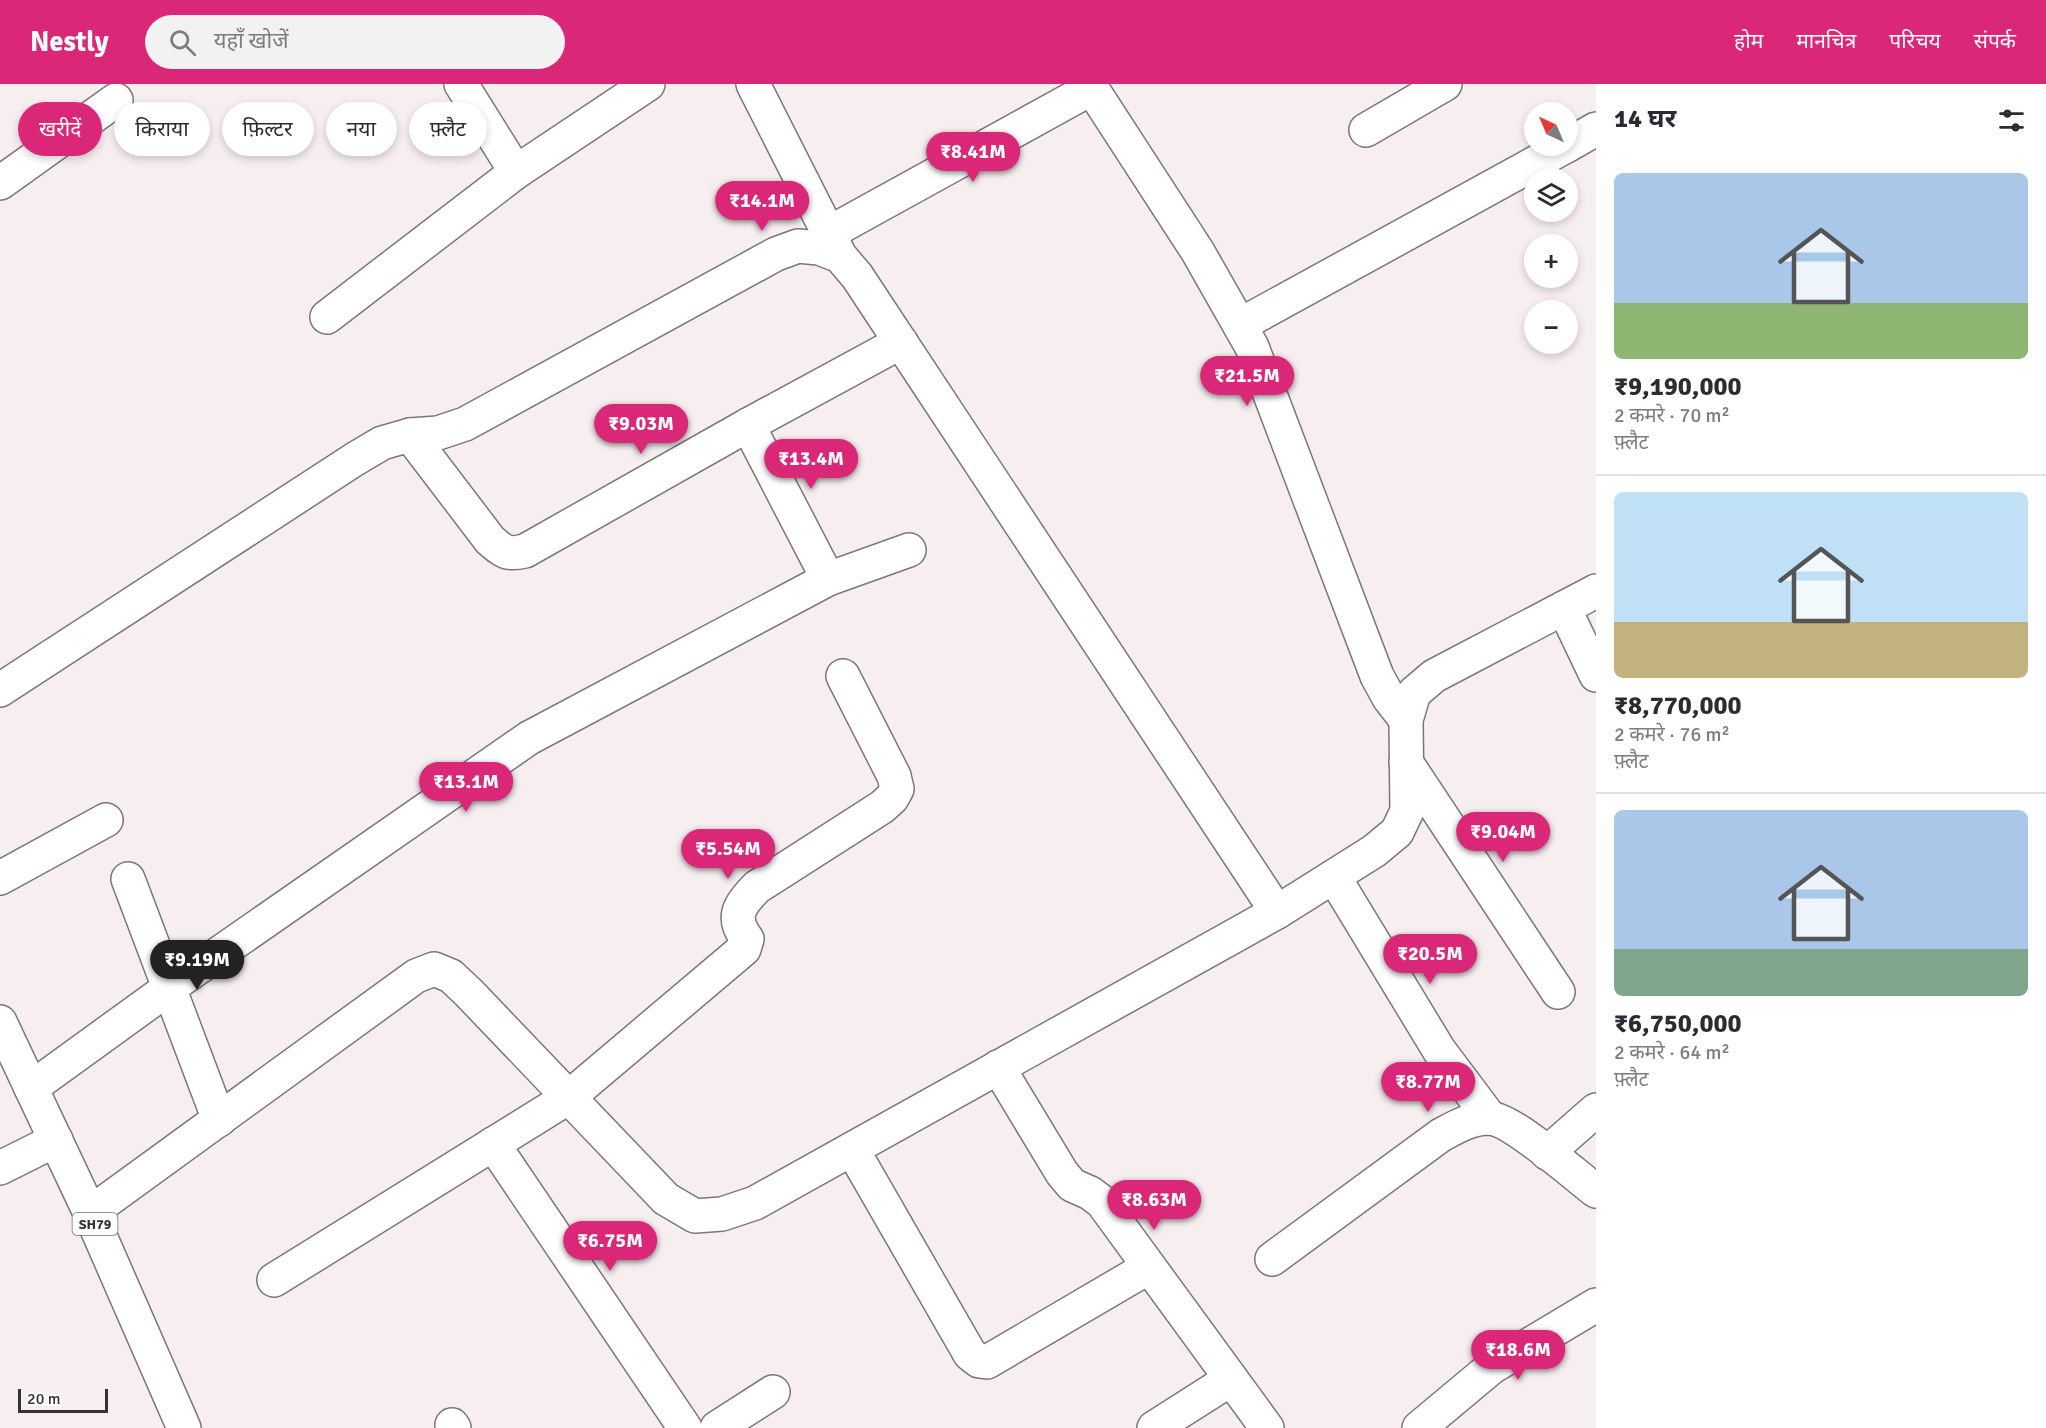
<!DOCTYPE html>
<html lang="hi">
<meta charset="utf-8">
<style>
body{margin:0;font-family:Signika,"Noto Sans Devanagari",sans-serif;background:#f2f2f3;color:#2b2b33;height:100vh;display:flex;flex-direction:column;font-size:22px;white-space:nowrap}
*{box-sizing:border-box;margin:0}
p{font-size:20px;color:#7c7c81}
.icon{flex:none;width:33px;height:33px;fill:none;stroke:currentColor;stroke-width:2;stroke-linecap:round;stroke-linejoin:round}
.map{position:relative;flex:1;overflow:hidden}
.side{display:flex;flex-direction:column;background:#fff;width:450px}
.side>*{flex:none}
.banner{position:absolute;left:18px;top:18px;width:570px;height:54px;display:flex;gap:12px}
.needle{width:39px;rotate:316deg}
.controls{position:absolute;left:1524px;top:18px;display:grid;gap:12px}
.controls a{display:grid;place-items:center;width:54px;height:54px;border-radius:50%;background:#fff;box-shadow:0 3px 9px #0003;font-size:30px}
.scale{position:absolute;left:18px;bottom:15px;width:90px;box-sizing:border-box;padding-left:6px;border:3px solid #353232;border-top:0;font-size:16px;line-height:21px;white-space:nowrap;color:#353232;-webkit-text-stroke:4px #fefefe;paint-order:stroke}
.price{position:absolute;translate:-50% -51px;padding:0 14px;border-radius:21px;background:#db2777;color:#fff;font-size:20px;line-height:39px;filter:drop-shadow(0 2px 3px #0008)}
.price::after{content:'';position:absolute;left:50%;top:36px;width:18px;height:14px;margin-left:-9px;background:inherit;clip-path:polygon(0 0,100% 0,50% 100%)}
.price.selected{background:#222;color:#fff}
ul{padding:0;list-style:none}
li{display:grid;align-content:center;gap:12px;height:318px;padding:0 18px}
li+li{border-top:2px solid #e1e1e2}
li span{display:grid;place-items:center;height:186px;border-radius:9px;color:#555}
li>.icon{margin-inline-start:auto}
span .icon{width:108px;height:108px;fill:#fffc;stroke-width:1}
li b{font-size:26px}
h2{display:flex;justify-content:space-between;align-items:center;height:72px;padding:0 18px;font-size:26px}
.pill{padding:0 21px;border-radius:27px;background:#fff;box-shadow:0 3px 9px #0003;font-size:21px;line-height:54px}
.pill.selected{background:#db2777;color:#fff}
header{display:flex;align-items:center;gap:36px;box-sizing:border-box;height:84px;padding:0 30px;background:#db2777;color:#fff}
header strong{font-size:28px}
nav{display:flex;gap:33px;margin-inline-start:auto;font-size:21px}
.search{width:420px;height:54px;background:#f2f2f3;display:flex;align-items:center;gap:15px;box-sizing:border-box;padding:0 21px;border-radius:33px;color:#7c7c81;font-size:22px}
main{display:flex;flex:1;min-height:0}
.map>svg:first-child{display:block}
</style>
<header>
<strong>Nestly</strong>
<div class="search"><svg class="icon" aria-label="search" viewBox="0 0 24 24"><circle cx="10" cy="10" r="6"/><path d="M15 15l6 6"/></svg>यहाँ खोजें</div>
<nav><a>होम</a><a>मानचित्र</a><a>परिचय</a><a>संपर्क</a></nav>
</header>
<main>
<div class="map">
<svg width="1596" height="1344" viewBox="0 0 1596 1344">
<rect width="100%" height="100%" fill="#f7eef0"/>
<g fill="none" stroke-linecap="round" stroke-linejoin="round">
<g stroke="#7d7678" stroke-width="36">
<g id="minor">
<polyline points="461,0 516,88"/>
<polyline points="753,0 838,168"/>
<polyline points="1089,0 1198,168 1252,263 1377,592 1389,614 1406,636"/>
<polyline points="1366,46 1445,0"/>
<polyline points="1568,61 1596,45"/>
<polyline points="0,99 116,16"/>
<polyline points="829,149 1092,4"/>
<polyline points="327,233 516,88 648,0"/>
<polyline points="1240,241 1566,62"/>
<polyline points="748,341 828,495"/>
<path d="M 410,351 L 490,456 C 504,468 506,471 525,467 L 748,341 L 901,258"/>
<polyline points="1564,524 1596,591"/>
<polyline points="0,606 355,375 382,359 410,351 438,349 465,340 776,170 798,162 819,164 840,172 857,192 1277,828"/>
<polyline points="1406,678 1558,908"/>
<polyline points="1334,793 1439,966 1490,1034"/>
<polyline points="0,794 106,736"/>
<polyline points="128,795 219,1036"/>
<polyline points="998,983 1062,1089 1072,1101 1090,1109 1102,1118 1267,1344"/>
<polyline points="31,1004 169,904 529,654 828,495 909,466"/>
<polyline points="493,1060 685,1344"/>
<polyline points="852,1065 970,1270 979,1277 987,1278 1149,1183"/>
<polyline points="1547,1069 1596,1026"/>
<polyline points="0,1084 56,1056"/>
<polyline points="90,1129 416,892 434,885 451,892 469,909 666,1115 695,1132 722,1130 755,1119 1277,828 1374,767 1397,748 1407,727 1406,636 1414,609 1434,592 1596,507"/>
<path d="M 1272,1175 L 1441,1051 C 1456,1043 1471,1034 1489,1034 C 1512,1035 1575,1091 1596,1107"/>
<path d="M 274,1196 L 569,1013 L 744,865 L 747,855 C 730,833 740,820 757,803 L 882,723 L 892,714 L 897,705 L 894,692 L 843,592"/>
<polyline points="452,1341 454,1344"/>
<polyline points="717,1344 773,1308"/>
<polyline points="1154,1344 1231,1295"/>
<polyline points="1419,1344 1492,1283 1596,1221"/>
</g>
</g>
<g stroke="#7d7678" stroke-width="36">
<polyline id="major" points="0,938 90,1129 184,1344"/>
</g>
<use href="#minor" stroke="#fff" stroke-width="33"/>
<use href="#major" stroke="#fff" stroke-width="33"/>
</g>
<g text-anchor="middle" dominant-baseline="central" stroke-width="6" stroke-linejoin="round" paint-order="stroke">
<rect fill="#fefefe" stroke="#716f6f" stroke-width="1.5" x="72.5" y="1129" width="45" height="22" rx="4.5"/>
<g font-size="14" font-weight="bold" fill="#353232">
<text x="95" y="1140">SH79</text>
</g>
</g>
</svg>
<div class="controls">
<a><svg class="needle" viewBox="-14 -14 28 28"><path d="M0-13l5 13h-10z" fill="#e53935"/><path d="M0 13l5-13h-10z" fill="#7c7c81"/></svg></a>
<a><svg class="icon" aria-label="layers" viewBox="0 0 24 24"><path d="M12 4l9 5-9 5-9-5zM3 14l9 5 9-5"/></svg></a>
<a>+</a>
<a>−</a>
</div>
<div class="scale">20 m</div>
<b class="price" style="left:973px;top:99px">₹8.41M</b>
<b class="price" style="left:762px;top:148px">₹14.1M</b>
<b class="price" style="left:1247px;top:323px">₹21.5M</b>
<b class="price" style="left:641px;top:371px">₹9.03M</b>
<b class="price" style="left:811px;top:406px">₹13.4M</b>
<b class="price" style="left:466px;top:729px">₹13.1M</b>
<b class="price" style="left:1503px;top:779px">₹9.04M</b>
<b class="price" style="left:728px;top:796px">₹5.54M</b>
<b class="price" style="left:1430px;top:901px">₹20.5M</b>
<b class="price selected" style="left:197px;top:907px">₹9.19M</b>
<b class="price" style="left:1428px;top:1029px">₹8.77M</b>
<b class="price" style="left:1154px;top:1147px">₹8.63M</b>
<b class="price" style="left:610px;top:1188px">₹6.75M</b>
<b class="price" style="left:1518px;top:1297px">₹18.6M</b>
<div class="banner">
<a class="pill selected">खरीदें</a>
<a class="pill">किराया</a>
<a class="pill">फ़िल्टर</a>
<a class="pill">नया</a>
<a class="pill">फ़्लैट</a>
</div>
</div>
<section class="side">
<h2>14 घर<svg class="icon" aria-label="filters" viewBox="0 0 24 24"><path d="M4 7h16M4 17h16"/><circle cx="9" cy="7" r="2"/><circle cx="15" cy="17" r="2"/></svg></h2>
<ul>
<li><span style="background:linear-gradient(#a9c7e8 70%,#8fb573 0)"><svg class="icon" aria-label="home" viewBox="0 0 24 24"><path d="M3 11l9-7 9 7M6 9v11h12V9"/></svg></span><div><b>₹9,190,000</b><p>2 कमरे · 70 m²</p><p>फ़्लैट</p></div></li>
<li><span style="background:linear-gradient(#bfe0f5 70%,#c2b280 0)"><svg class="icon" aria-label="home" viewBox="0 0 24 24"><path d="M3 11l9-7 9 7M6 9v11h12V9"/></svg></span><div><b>₹8,770,000</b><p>2 कमरे · 76 m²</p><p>फ़्लैट</p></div></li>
<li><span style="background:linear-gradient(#a9c7e8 75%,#7fa58c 0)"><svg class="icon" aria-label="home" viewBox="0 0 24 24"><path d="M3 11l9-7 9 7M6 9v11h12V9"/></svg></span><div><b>₹6,750,000</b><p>2 कमरे · 64 m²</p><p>फ़्लैट</p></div></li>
</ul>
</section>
</main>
